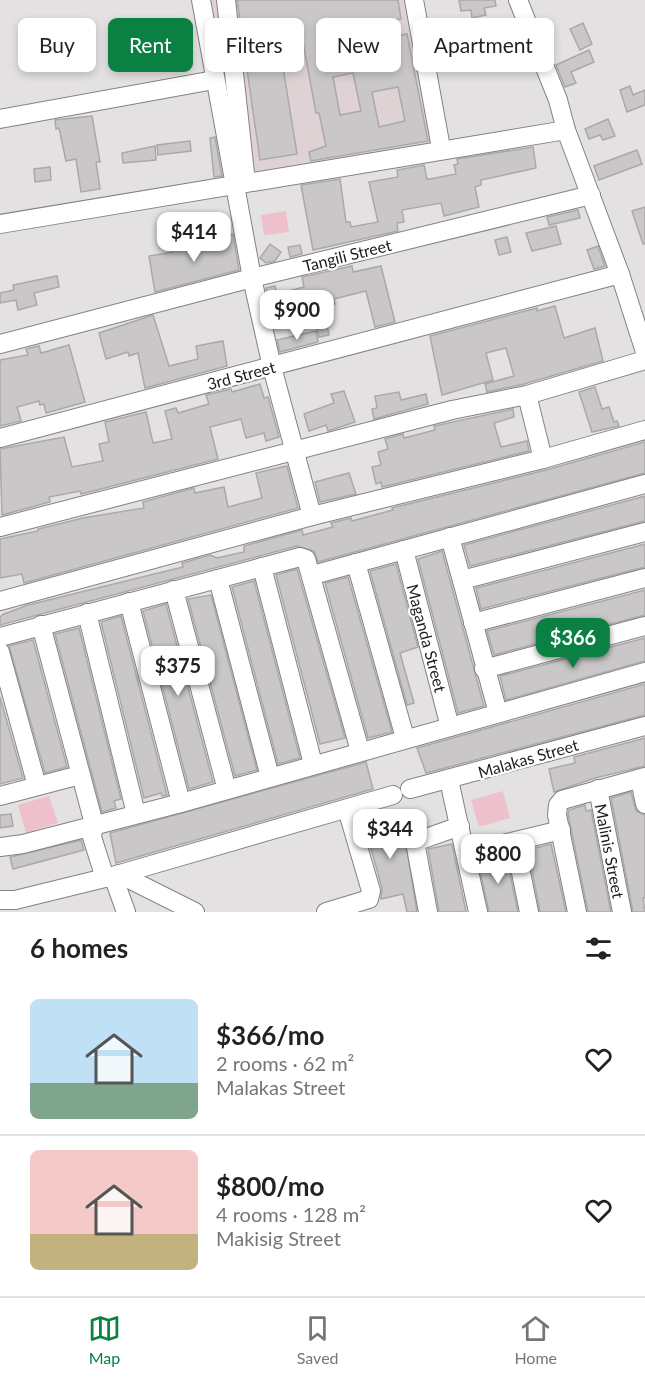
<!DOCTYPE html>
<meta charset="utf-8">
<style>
body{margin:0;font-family:Lato,sans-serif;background:#f2f2f2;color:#222;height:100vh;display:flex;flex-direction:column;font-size:22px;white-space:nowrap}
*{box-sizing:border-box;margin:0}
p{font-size:20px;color:#767676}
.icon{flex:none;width:33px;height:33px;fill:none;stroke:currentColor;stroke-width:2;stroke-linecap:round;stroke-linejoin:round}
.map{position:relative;height:912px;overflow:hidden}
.panel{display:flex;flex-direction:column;background:#fff;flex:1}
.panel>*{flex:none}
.top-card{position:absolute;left:18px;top:18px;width:609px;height:54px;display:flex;gap:12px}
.price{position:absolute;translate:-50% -51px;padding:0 14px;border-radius:12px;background:#fff;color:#222;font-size:20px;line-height:39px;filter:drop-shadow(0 2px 3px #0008)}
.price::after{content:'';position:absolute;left:50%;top:36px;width:18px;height:14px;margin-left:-9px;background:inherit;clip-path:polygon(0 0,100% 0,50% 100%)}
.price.current{background:#0b8043;color:#fff}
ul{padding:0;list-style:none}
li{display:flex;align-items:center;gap:18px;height:150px;padding:0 30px}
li+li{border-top:2px solid #e0e0e0}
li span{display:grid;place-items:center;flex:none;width:168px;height:120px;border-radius:9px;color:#555}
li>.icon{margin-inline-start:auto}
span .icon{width:72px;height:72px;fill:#fffc;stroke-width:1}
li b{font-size:26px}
h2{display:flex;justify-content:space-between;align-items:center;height:72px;padding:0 30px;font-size:26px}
.tag{padding:0 21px;border-radius:9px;background:#fff;box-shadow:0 3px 9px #0003;font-size:21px;line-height:54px}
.tag.current{background:#0b8043;color:#fff}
.tabs{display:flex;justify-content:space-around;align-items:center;height:84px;border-top:2px solid #e0e0e0;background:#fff;font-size:16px;color:#767676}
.tabs a{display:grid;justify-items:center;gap:3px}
.tabs .current{color:#0b8043}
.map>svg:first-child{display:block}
</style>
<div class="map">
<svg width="645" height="912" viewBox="0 0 645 912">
<rect width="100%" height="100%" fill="#e4e1e2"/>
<polygon fill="#ded2d5" points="210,0 410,0 437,144 239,180"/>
<g fill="#edc0cb">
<polygon points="286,211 289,232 264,235 261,215"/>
<polygon points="503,791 510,818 479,827 471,800"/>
<polygon points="49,796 58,823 26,833 18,805"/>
</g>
<g fill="#cac7c8" stroke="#aba8a9" stroke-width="1.5" fill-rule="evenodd">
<path d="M 237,0 L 398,0 L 401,19 L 325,33 L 328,51 L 407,34 L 428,141 L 311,161 L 309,152 L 326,146 L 319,113 L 316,113 L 300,26 L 277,30 L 297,154 L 260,160 ZM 353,73 L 361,111 L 340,115 L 333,77 ZM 398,87 L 405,121 L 379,127 L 372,92 Z"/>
<polygon points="459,0 495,0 496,6 484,8 486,15 472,18 471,10 461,11"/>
<polygon points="583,23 592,44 580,50 570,29"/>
<polygon points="589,50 594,62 571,72 576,83 565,87 556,65"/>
<polygon points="472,52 473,61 438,67 436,57"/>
<polygon points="630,86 633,95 645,90 645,105 627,112 620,90"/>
<polygon points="92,116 100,162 96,162 100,189 81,192 76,159 66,161 59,128 56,129 55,120"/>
<polygon points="608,119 615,136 603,140 600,135 589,139 585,129"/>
<polygon points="215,137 222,176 214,177 210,138"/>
<polygon points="190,141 191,151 158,155 157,145"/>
<polygon points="155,146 156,160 123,163 122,153"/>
<polygon points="533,147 536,168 481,180 481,185 475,187 479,207 444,216 441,203 402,210 404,222 397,223 398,231 313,250 301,185 340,179 346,222 350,222 351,227 378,222 369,182 398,177 397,170 424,165 427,179 430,179 456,174 454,165 458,164 457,159"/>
<polygon points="637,150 642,164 599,180 594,166"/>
<polygon points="50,167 51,180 35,182 34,169"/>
<polygon points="645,207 645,244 643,244 632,211"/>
<polygon points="578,210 580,218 549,225 547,217"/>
<polygon points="556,226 561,244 532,251 526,233"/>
<polygon points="233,234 239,270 155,292 149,256 174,252 173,248"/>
<polygon points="507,237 511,252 499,255 495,240"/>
<polygon points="270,244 281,252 275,261 266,263 260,258"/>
<polygon points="300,245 302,254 290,257 288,247"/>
<polygon points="598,246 605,266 594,269 587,250"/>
<polygon points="352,266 353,272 381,266 395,322 375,327 366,291 334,299 335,304 323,306 329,335 319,337 313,309 273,320 266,288 275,286 277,294 304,287 302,277"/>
<polygon points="57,276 59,287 34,293 37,305 18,310 16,300 0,303 0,293 14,290 13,285"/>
<polygon points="555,306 564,338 595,328 603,361 524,384 487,392 485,384 514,376 506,348 486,353 493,380 442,395 430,336 537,308 537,311"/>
<polygon points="153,315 169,366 198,359 196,346 223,341 227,366 145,388 138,353 129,356 128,352 106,359 99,333"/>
<polygon points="316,331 318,342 280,352 277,340"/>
<polygon points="69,345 85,402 46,413 44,404 40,405 39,401 17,407 21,421 0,426 0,360 28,355 26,349 39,346 41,353"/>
<polygon points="260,384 264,398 268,397 279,437 266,441 264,433 246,438 241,419 210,427 218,459 81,494 80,491 49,497 50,502 2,515 0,449 64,437 72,467 103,461 99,444 109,442 105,422 146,412 153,443 172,439 165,411 176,408 178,413 209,404 206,395 231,389 232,392"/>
<polygon points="595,387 602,409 609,407 614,422 617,421 619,426 592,432 579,392"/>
<polygon points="344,391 355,422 328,431 326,425 309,431 304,414 334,403 331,394"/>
<polygon points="399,392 401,400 426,394 428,404 374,419 372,409 377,408 375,396"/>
<polygon points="513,409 514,417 494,423 501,447 527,441 529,451 382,487 381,482 376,484 372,467 381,465 378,452 388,449 385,439 403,434 404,438 435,430 434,426"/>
<polygon points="645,442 645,473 318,562 314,551 297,546 0,625 0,617 4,614 28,605 183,567 182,563 210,555 217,558 244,552 244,546 302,530 303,535 333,527 331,523 351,518 352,521 393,510 392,508 546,470"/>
<polygon points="287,466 298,508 24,583 22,574 0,578 0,539 38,531 38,529 83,518 144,508 143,502 194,488 195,493 224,487 228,507 262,498 256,473"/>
<polygon points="349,473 356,494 320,502 315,482"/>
<polygon points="645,496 645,521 470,566 464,545"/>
<polygon points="645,544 645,567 481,609 476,588"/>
<polygon points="442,551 484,706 458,713 418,559"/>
<polygon points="396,564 418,647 400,653 414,703 407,705 370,571"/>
<polygon points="297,569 345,738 320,744 276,575"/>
<polygon points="348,577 392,732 368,738 325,583"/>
<polygon points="254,581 300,758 278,764 232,587"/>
<polygon points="645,590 645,615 494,655 487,631"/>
<polygon points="211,595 257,770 235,776 188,599"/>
<polygon points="166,604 213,782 189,789 143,611"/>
<polygon points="121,616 167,795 162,796 161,793 144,798 101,622"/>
<polygon points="79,628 121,799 114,801 116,808 102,812 55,634"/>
<polygon points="645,638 645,661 506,700 500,676"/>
<polygon points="33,640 67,767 45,773 9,646"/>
<polygon points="645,684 645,715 426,773 421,759 417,748"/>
<polygon points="0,697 23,778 0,784"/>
<polygon points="645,738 645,766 595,778 554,792 549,769 575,763 574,757"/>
<polygon points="366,762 373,789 116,863 110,833"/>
<polygon points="631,792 636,811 645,815 645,898 643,898 645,912 633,912 611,798"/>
<polygon points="585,805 586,811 591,810 611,912 588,912 568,814 569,810"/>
<polygon points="383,810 391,841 405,838 417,912 407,912 403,894 381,899 382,888 362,816"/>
<polygon points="11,814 13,826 0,828 0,815"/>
<polygon points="81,840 84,850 13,869 10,857"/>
<polygon points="452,844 466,912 439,912 428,849"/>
<polygon points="551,844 566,912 540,912 528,850"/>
<polygon points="506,855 518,912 489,912 478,862"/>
</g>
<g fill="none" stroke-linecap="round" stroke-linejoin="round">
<g stroke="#858182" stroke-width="20">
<g id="minor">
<polyline points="201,0 252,278 272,367 312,516"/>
<polyline points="226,0 246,182"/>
<polyline points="414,0 441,148"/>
<polyline points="518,0 558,100 566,130 620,274 645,352"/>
<polyline points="0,119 214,80"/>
<polyline points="0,224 566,130"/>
<polyline points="0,344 252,278 591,195"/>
<polyline points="527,395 543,459"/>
<polyline points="0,438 620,274"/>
<polyline points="0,527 452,410 527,395 645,360"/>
<polyline points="450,537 498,713"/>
<polyline points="404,550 450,727"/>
<polyline points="356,563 405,738"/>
<polyline points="262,567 313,764"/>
<polyline points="313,575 645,484"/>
<polyline points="218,579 270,777"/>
<polyline points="462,580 645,532"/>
<polyline points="174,590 227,790"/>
<polyline points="0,601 312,516 543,459 645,430"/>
<polyline points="129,602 181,803"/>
<polyline points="87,613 136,814"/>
<polyline points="473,623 645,578"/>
<polyline points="41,625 94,824 92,837 105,878"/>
<polyline points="0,637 300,557 306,559 360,751"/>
<polyline points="0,652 37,786"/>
<polyline points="484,669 645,626"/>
<polyline points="640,779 645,804"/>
<polyline points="449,780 478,912"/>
<polyline points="410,789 645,726"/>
<polyline points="598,789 622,912"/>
<polyline points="0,796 80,775"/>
<polyline points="515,843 529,912"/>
<polyline points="0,847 23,844 181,803 645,672"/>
<polyline points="466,853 561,830"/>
<polyline points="119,874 195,912"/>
<polyline points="113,876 126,912"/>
<polyline points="0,900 15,900 113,876 393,795"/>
<polyline points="326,912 369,899 371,891 347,809"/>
<polyline points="428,912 415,842 460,826"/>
<polyline points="577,912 557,815 558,805 562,800 645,777"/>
</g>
</g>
<use href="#minor" stroke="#fff" stroke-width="18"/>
</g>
<g text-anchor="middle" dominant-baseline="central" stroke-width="4.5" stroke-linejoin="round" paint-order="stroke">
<g font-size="16" fill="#1d1c1c" stroke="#fff">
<text transform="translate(347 255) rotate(-14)">Tangili Street</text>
<text transform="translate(241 375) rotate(-15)">3rd Street</text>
<text transform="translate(427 638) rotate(75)">Maganda Street</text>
<text transform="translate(528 758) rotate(-16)">Malakas Street</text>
<text transform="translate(610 851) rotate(79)">Malinis Street</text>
</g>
</g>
</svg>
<b class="price" style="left:194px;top:263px">$414</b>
<b class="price" style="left:297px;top:341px">$900</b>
<b class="price current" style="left:573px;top:669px">$366</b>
<b class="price" style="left:178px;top:697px">$375</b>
<b class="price" style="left:390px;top:860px">$344</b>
<b class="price" style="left:498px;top:885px">$800</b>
<div class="top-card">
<a class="tag">Buy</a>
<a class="tag current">Rent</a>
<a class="tag">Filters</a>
<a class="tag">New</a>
<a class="tag">Apartment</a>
</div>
</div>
<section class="panel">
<h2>6 homes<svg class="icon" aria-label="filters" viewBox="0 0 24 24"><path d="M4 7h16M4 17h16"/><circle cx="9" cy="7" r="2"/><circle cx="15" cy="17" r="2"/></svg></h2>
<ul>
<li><span style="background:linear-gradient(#bfe0f5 70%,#7fa58c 0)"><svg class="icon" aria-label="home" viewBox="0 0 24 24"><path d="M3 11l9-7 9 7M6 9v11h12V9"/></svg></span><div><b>$366/mo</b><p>2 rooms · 62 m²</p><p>Malakas Street</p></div><svg class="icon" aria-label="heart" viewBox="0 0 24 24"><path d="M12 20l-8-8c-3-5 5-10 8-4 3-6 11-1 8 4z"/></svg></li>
<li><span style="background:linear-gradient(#f6c9c9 70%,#c2b280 0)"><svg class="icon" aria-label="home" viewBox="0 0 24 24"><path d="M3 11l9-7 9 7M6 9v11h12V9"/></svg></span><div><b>$800/mo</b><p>4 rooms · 128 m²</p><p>Makisig Street</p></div><svg class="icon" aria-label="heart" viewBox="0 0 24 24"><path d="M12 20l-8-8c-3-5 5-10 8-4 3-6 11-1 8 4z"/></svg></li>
</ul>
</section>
<nav class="tabs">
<a class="current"><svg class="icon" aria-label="map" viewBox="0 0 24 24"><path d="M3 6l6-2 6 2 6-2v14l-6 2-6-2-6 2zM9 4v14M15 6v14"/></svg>Map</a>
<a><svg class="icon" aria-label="saved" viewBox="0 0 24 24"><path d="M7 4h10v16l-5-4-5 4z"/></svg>Saved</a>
<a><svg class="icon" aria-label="home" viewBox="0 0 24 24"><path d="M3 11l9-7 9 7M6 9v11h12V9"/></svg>Home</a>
</nav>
